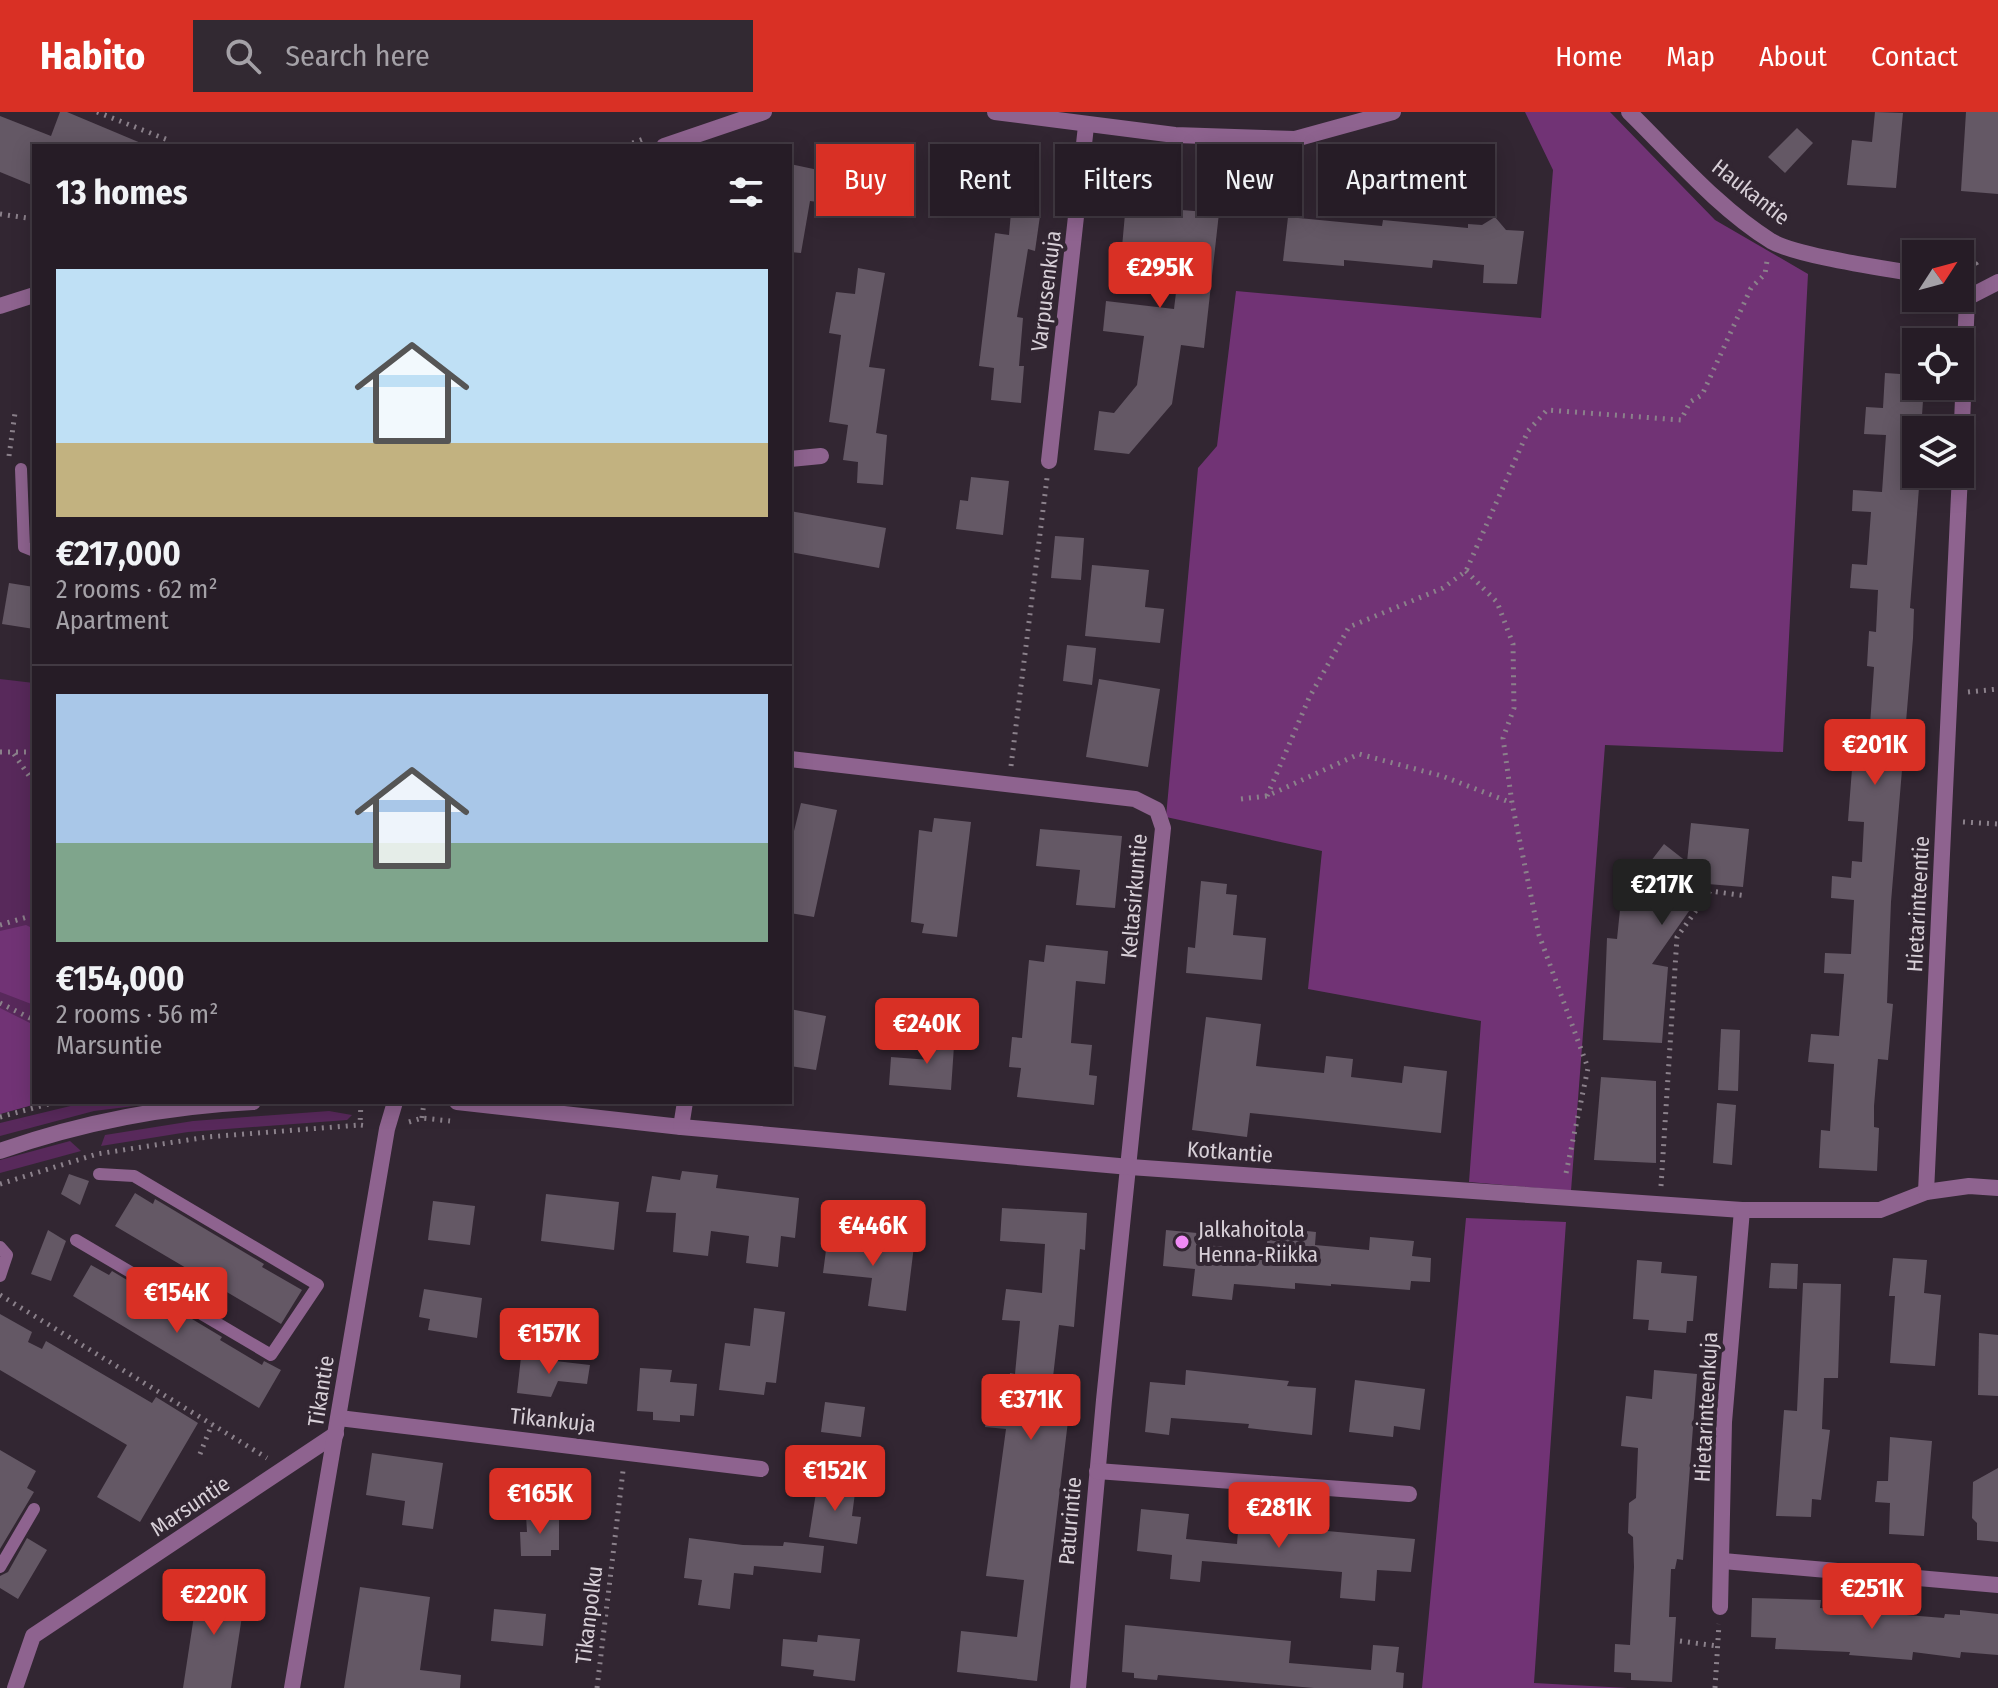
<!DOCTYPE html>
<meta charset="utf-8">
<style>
body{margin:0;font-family:"Fira Sans Condensed",sans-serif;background:#322932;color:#f1f3f6;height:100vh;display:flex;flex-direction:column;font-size:30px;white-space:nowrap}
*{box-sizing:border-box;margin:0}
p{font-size:26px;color:#a4a1a7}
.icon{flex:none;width:44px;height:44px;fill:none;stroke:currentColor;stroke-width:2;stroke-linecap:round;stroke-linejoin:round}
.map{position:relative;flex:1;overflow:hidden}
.side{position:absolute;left:32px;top:32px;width:760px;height:960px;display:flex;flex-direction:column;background:#261c26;border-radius:0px;box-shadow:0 4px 20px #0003,0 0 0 2px #423a43}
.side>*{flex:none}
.banner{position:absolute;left:816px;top:32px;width:760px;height:72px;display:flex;gap:16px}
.needle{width:52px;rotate:54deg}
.fabs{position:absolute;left:1902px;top:128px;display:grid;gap:16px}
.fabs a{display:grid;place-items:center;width:72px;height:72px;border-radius:0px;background:#261c26;box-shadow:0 4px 20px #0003,0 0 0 2px #423a43;font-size:40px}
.price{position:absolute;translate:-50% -68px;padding:0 18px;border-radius:8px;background:#d93025;color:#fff;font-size:26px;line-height:52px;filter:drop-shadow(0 2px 4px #0008)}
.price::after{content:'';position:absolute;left:50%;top:48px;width:24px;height:18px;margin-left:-12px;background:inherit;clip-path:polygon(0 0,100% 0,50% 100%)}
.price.active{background:#222;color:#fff}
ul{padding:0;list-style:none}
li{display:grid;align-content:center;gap:16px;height:424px;padding:0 24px}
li+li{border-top:2px solid #423a43}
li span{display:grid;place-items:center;height:248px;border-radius:0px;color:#555}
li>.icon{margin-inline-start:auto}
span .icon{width:144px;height:144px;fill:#fffc;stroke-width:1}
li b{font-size:34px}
h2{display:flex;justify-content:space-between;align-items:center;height:96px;padding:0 24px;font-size:34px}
.chip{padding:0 28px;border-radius:0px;background:#261c26;box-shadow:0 4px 20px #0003,0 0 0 2px #423a43;font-size:28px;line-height:72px}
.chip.active{background:#d93025;color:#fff}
header{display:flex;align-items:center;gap:48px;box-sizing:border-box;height:112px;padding:0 40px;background:#d93025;color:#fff}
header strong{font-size:38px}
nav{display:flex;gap:44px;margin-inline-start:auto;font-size:28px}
.search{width:560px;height:72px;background:#322932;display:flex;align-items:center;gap:20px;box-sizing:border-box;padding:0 28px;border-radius:0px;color:#a4a1a7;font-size:30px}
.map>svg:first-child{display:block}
</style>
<header>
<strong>Habito</strong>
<div class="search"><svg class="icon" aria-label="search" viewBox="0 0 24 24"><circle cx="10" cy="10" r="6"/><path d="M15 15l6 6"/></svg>Search here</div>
<nav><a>Home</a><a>Map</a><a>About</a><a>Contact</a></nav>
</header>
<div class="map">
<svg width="1998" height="1576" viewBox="0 0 1998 1576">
<rect width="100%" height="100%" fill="#322632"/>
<g fill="#58295b">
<polygon points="0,567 34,571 34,990 43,990 0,1002"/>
<polygon points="87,990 167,990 94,999 0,1024 0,1011"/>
<polygon points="329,999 352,1003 347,1008 188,1020 101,1034 105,1023 193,1009"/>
<polygon points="70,1029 81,1039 0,1061 0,1048"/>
</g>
<g fill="#713375">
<polygon points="1525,0 1610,0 1715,108 1808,162 1783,640 1605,633 1571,1079 1469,1070 1481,909 1308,877 1322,739 1166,705 1198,356 1217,334 1236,179 1541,206 1553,58"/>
<polygon points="26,813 34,817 34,893 0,880 0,819"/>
<polygon points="0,896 34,913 34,990 43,990 0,1002"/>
<polygon points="1466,1106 1566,1110 1534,1571 1628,1576 1422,1576"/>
</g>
<g fill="#645865">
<polygon points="60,0 67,0 148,34 34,34 34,74 0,60 0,4 51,24"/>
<polygon points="1875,0 1903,1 1896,76 1847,73 1852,28 1872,30"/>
<polygon points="1966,0 1998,0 1998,82 1961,79"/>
<polygon points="1797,16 1813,31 1785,61 1768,45"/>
<polygon points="790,52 823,59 818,90 810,89 801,141 790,140"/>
<polygon points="895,59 916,62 908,103 888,101"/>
<polygon points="1128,69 1170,73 1169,97 1219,101 1204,236 1181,233 1172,292 1129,342 1094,338 1099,299 1114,301 1137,273 1144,224 1103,219 1106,189 1174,197 1181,140 1122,135"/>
<polygon points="1011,100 1040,104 1035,139 1028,137 1017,205 1023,206 1019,254 1024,254 1021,291 991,288 994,256 979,254 995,121 1009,123"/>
<polygon points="1288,105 1382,114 1383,108 1468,116 1468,112 1482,113 1495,105 1506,118 1524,119 1517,172 1483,171 1484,153 1433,148 1432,156 1344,148 1344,154 1283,149"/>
<polygon points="858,156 885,161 869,255 885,257 876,321 887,323 883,373 857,371 858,350 843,348 848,313 829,310 841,223 829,221 836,180 855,182"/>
<polygon points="1885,261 1916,263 1916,274 1924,274 1921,318 1916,318 1916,362 1920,362 1910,496 1914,497 1913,526 1891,790 1887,891 1893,892 1888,948 1878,947 1874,994 1874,1015 1879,1016 1877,1059 1819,1056 1821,1018 1830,1019 1834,952 1808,950 1811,922 1839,924 1844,862 1824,861 1825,841 1851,842 1854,788 1831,786 1832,764 1851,766 1852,749 1862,750 1864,710 1848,709 1854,631 1840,630 1841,611 1870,613 1874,555 1867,554 1869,519 1876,520 1878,478 1850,476 1852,452 1867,453 1871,400 1852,399 1853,378 1882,380 1886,323 1864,322 1866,295 1883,296"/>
<polygon points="971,365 1009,369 1003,423 956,417 960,388 968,389"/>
<polygon points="790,399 886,416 879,456 790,440"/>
<polygon points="1055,424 1084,426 1081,468 1051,466"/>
<polygon points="1092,453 1149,458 1145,495 1164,497 1160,531 1085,524"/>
<polygon points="9,471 34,475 34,517 2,512"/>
<polygon points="1067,533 1096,536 1092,573 1063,569"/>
<polygon points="1099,567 1160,577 1148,655 1086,645"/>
<polygon points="801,691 837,698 814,805 790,801 790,735"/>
<polygon points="934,706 971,710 957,825 922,821 924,812 911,810 919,718 932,720"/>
<polygon points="1691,711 1749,717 1743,775 1708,772 1652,852 1668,855 1662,931 1603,928 1607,826 1617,827 1621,788 1664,732 1687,750"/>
<polygon points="1040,717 1122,724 1115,796 1076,793 1080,758 1036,754"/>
<polygon points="1201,769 1227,772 1226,782 1237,783 1233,823 1266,826 1262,868 1186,861 1188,835 1195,836"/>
<polygon points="1046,833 1108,839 1105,872 1076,869 1071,931 1092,933 1089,963 1097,964 1094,993 1017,985 1021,956 1009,955 1012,925 1022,926 1029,848 1044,850"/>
<polygon points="790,897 826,904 816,958 790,954"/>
<polygon points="1206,905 1261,912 1256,954 1324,961 1326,944 1353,947 1351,965 1402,971 1404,954 1447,959 1441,1021 1250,1001 1247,1025 1192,1018"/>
<polygon points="1721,917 1740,918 1738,979 1718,978"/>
<polygon points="933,918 955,919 951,978 889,973 891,945 930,948"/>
<polygon points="1601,965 1656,969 1656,1051 1594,1048"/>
<polygon points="1717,991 1736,993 1732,1053 1713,1051"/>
<polygon points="682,1059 718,1063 716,1076 799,1086 795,1126 781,1124 778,1155 746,1151 749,1124 711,1119 708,1144 673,1140 676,1101 646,1100 652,1064 680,1068"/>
<polygon points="69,1062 89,1069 80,1093 61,1082"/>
<polygon points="135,1081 153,1092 155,1087 264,1152 262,1155 302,1178 281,1212 115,1114"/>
<polygon points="546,1082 619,1090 614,1138 541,1129"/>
<polygon points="433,1089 475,1094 470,1133 428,1128"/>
<polygon points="1002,1096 1087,1101 1085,1138 1080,1137 1074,1215 1059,1213 1053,1265 1073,1267 1037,1569 957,1560 961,1519 1017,1525 1024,1468 986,1464 1006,1317 985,1315 988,1293 1007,1295 1010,1261 1015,1262 1020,1209 1002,1208 1006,1177 1042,1181 1045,1132 1000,1129"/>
<polygon points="1269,1115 1316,1120 1315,1133 1369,1138 1370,1125 1414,1129 1412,1144 1431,1146 1430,1170 1411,1169 1410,1178 1331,1172 1331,1174 1295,1171 1295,1177 1234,1172 1232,1188 1192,1184 1195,1157 1163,1154 1166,1118 1197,1121 1196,1132 1266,1139"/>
<polygon points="48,1118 66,1129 51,1169 31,1162"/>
<polygon points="828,1123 914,1134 906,1199 868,1194 872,1166 823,1161"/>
<polygon points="1893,1146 1927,1148 1924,1181 1941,1183 1935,1254 1890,1251 1895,1184 1889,1184"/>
<polygon points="1637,1148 1662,1150 1661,1161 1697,1164 1693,1209 1687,1209 1686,1221 1648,1218 1649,1208 1633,1207"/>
<polygon points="1771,1151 1798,1152 1797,1177 1769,1176"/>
<polygon points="91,1153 109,1163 112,1159 222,1225 220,1228 262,1253 264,1249 281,1258 259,1296 73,1184"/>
<polygon points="1803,1171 1841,1172 1838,1266 1824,1266 1822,1317 1830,1318 1821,1388 1812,1387 1811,1405 1776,1404 1784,1298 1797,1299"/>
<polygon points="424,1177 482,1186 477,1226 428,1218 430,1207 419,1205"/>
<polygon points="754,1196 785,1200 776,1271 766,1270 764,1283 719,1278 725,1231 750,1234"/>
<polygon points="0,1202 32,1220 28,1230 42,1237 46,1229 152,1291 156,1285 198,1311 140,1410 97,1385 127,1333 0,1258"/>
<polygon points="1979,1221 1998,1223 1998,1284 1978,1283"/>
<polygon points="521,1245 590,1253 587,1272 558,1269 551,1285 517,1281"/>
<polygon points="640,1256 672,1258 670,1270 697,1272 694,1304 680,1303 680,1310 653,1308 653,1300 637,1299"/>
<polygon points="1186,1258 1289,1269 1287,1274 1316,1276 1312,1323 1248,1316 1249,1312 1171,1306 1169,1323 1145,1320 1150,1270 1185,1273"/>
<polygon points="1654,1258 1697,1262 1683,1448 1677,1447 1675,1457 1671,1457 1669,1505 1676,1505 1672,1570 1631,1568 1631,1561 1614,1560 1615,1532 1630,1533 1634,1455 1633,1425 1628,1421 1629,1391 1636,1386 1638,1336 1621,1334 1626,1284 1652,1287"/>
<polygon points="1355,1268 1425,1277 1420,1318 1394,1314 1393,1325 1349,1320"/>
<polygon points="825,1290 865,1295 861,1325 821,1320"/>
<polygon points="1890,1325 1932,1329 1924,1424 1889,1422 1890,1391 1875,1390 1877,1369 1888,1369"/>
<polygon points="0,1338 36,1359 27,1376 34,1380 0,1437"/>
<polygon points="372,1341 443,1351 433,1417 402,1413 405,1389 366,1383"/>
<polygon points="1998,1356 1998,1430 1977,1428 1977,1411 1972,1406 1973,1370"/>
<polygon points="818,1368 856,1373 852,1404 861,1405 857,1432 809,1425"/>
<polygon points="1141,1397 1189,1402 1186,1427 1237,1432 1239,1407 1306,1412 1305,1417 1415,1427 1411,1460 1377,1458 1375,1489 1340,1486 1342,1460 1202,1449 1200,1470 1170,1467 1172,1443 1137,1439"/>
<polygon points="526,1403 559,1403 559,1438 551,1438 551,1444 521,1444 520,1420 527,1420"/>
<polygon points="27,1426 47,1438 18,1487 0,1476 0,1464 8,1460"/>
<polygon points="689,1426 743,1433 783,1434 784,1430 824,1434 821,1461 754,1454 753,1463 734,1461 730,1497 698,1493 702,1468 684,1466"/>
<polygon points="199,1471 246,1478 231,1576 183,1576"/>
<polygon points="360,1475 430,1485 420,1558 461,1563 460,1576 344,1576"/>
<polygon points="1752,1486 1821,1488 1820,1496 1944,1506 1945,1502 1960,1503 1960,1498 1998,1502 1998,1543 1961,1540 1960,1546 1913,1540 1912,1548 1849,1543 1850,1540 1775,1537 1776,1526 1751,1525"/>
<polygon points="494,1497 546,1502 543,1534 491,1529"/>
<polygon points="1125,1513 1291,1529 1289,1551 1371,1558 1373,1533 1399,1535 1396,1560 1404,1561 1403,1576 1314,1576 1158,1563 1157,1568 1134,1566 1134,1561 1122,1560"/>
<polygon points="818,1523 860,1527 855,1569 813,1564 814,1558 781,1554 783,1527 817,1530"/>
</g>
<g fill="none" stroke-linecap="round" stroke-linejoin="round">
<g stroke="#8b818b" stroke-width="5" stroke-dasharray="2 6" stroke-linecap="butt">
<polyline points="97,0 168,28 166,34"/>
<polyline points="625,34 646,26"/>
<polyline points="0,102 34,107"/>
<polyline points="1960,148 1976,152 1979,158"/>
<polyline points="9,344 15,301"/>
<polyline points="1466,459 1497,490 1513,532 1514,596 1503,626 1512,691 1539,823 1588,956 1565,1066"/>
<polyline points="1968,580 1998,577"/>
<polyline points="0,640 34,640"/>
<polyline points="14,642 34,671"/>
<polyline points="1011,654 1047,366"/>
<polyline points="1267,684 1309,586 1349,515 1443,476 1466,459 1528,319 1547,298 1681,308 1690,290 1702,283 1751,176 1765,162 1767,149"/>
<polyline points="1241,687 1267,684 1359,642 1442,664 1512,691"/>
<polyline points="1963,710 1998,712"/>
<polyline points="0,813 34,803"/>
<polyline points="0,891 34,908"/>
<polyline points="361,990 360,1013 368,1014"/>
<polyline points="0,1005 56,990"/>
<polyline points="422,1006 424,990"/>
<polyline points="409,1010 422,1006 450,1009"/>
<polyline points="0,1072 97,1042 207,1025 360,1013"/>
<polyline points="1661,1074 1677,825 1710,779 1747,784"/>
<polyline points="0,1183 267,1346"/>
<polyline points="200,1342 212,1312"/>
<polyline points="1680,1529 1717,1534"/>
<polyline points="597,1576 623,1359"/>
<polyline points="1715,1576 1719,1512"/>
</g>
<g stroke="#8e638f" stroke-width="12">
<polyline points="21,357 24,435 34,439"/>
<polyline points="76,1128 271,1243 318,1173 134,1064 99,1062"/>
<polyline points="0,1135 7,1143 0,1164"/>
<polyline points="0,1455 34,1397"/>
</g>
<g stroke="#8e638f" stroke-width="16">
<path d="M 1629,0 C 1674,44 1718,96 1771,129 C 1797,144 1883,156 1916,162"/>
<polyline points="1961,183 1967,186 1998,170"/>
<polyline points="790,347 821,344"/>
<polyline points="1049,349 1086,14"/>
<polyline points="1960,361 1967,186"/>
<polyline points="790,647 1135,687 1157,698 1163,716 1104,1288 1078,1576"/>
<polyline points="457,990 681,1015 1130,1055 1742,1098 1880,1098 1926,1080 1969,1074 1998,1076"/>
<polyline points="681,1015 685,990"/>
<path d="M 0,1039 C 80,1011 168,994 253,990"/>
<polyline points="1926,1080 1960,362"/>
<polyline points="339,1306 761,1357"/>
<polyline points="1097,1359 1409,1382"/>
<polyline points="1723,1449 1998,1473"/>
<polyline points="1720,1495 1724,1310 1742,1098"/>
<polyline points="15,1576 33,1524 336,1322"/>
<polyline points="292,1576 387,1017 395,990"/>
</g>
<g stroke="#8e638f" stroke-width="16">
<polyline points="995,0 1175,23 1295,27 1393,0"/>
<polyline points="664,34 764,0"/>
<polyline points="0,194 34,183"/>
</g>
</g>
<circle fill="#f08bf5" stroke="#322632" stroke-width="3" cx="1182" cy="1130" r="8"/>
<g text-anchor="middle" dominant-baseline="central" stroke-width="8" stroke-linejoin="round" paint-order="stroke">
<g font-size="22" fill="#d7cfd7" stroke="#322632">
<text transform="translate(1751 80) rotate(38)">Haukantie</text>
<text transform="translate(1046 179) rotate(-83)">Varpusenkuja</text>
<text transform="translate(1134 784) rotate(-85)">Keltasirkuntie</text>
<text transform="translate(1918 792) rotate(-87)">Hietarinteentie</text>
<text transform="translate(1230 1040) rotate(4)">Kotkantie</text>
<text transform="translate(321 1279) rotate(-81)">Tikantie</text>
<text transform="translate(1706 1295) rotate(-87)">Hietarinteenkuja</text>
<text transform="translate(553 1308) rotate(6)">Tikankuja</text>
<text transform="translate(190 1394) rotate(-34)">Marsuntie</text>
<text transform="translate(1070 1409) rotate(-85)">Paturintie</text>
<text transform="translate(589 1503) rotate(-83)">Tikanpolku</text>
</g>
<g font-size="22" fill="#d7cfd7" stroke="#322632" text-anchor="start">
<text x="1198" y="1117">Jalkahoitola<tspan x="1198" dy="25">Henna-Riikka</tspan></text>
</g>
</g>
</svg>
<div class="fabs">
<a><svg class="needle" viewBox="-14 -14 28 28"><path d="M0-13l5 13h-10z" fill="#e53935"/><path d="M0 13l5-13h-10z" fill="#a4a1a7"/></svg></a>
<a><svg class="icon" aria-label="locate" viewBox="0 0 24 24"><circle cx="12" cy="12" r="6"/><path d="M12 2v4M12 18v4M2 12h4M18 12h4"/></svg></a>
<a><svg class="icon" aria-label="layers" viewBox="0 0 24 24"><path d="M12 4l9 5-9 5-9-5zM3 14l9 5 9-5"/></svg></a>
</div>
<b class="price" style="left:1160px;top:198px">€295K</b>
<b class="price" style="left:1875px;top:675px">€201K</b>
<b class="price active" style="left:1662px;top:815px">€217K</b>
<b class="price" style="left:927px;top:954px">€240K</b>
<b class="price" style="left:873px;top:1156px">€446K</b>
<b class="price" style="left:177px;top:1223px">€154K</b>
<b class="price" style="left:549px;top:1264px">€157K</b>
<b class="price" style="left:1031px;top:1330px">€371K</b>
<b class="price" style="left:835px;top:1401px">€152K</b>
<b class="price" style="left:540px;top:1424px">€165K</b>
<b class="price" style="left:1279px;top:1438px">€281K</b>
<b class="price" style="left:1872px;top:1519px">€251K</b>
<b class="price" style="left:214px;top:1525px">€220K</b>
<div class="banner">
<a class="chip active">Buy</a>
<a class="chip">Rent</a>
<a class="chip">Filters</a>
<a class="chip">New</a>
<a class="chip">Apartment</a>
</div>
<section class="side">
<h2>13 homes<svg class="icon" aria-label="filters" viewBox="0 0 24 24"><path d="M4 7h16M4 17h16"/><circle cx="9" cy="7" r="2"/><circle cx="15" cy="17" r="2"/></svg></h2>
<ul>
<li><span style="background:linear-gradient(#bfe0f5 70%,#c2b280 0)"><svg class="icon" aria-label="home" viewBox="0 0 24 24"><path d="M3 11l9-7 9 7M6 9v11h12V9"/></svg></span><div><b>€217,000</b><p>2 rooms · 62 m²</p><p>Apartment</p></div></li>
<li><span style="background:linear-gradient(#a9c7e8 60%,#7fa58c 0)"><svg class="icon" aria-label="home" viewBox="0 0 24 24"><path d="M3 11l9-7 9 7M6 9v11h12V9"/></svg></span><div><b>€154,000</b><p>2 rooms · 56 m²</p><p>Marsuntie</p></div></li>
</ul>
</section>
</div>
